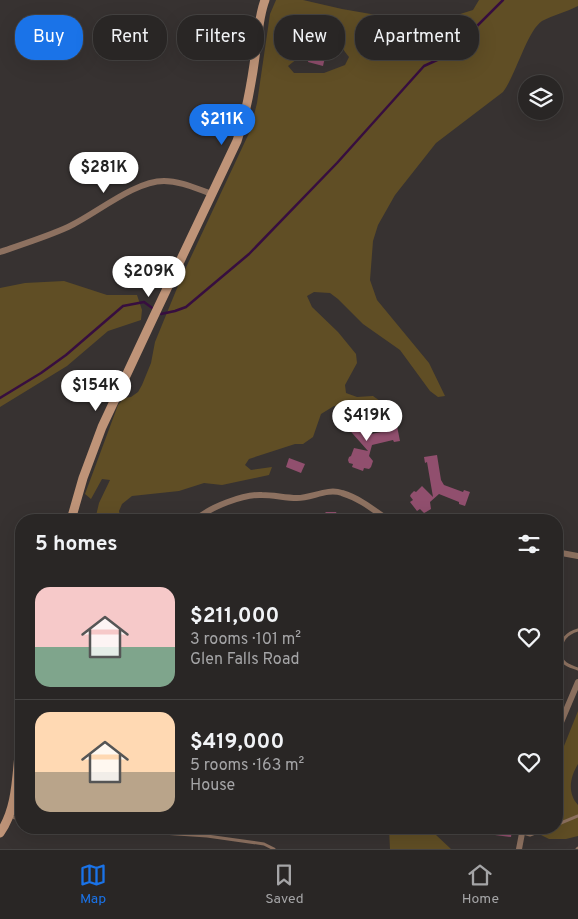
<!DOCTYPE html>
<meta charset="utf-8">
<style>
body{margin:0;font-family:Overpass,sans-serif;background:#312e2d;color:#f1f3f6;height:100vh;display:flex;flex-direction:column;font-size:19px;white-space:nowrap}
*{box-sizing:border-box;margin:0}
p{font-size:16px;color:#a5a5a7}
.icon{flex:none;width:28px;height:28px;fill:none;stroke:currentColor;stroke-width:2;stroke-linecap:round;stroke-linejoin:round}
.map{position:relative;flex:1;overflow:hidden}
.drawer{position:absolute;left:15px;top:514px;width:548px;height:320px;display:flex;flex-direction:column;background:#292625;border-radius:20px;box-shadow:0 5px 20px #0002,0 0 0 1px #454342}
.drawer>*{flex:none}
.banner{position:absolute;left:15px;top:15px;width:549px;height:45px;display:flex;gap:10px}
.buttons{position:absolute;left:518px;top:75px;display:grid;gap:10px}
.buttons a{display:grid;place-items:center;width:45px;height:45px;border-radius:50%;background:#292625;box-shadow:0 5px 20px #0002,0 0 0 1px #454342;font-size:25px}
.price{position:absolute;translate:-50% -42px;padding:0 11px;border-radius:18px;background:#fff;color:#222;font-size:16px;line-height:32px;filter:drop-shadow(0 1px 2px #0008)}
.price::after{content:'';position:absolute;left:50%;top:30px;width:15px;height:11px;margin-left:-8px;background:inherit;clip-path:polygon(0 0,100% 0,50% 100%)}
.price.active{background:#1a73e8;color:#fff}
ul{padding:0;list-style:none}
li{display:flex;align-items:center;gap:15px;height:125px;padding:0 20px}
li+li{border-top:1px solid #454342}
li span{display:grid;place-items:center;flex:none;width:140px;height:100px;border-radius:15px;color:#555}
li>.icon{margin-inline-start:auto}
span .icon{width:60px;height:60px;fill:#fffc;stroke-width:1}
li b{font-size:21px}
h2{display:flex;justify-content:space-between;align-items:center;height:60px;padding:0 20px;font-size:21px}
.tag{padding:0 18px;border-radius:20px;background:#292625;box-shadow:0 5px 20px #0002,0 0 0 1px #454342;font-size:18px;line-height:45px}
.tag.active{background:#1a73e8;color:#fff}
.tabs{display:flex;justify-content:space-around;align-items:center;height:70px;border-top:1px solid #454342;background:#292625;font-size:14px;color:#a5a5a7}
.tabs a{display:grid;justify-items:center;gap:2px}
.tabs .active{color:#1a73e8}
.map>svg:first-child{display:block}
</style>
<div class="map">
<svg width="578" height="849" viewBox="0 0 578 849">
<rect width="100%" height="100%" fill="#373231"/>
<g fill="#604e25" fill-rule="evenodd">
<path d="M 276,0 L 303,0 L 342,9 L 411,21 L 441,20 L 473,10 L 479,0 L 578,0 L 578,6 C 567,12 553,15 542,21 C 527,31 516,75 503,92 L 436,143 L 395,195 L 378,225 L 373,241 L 370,280 L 377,300 L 429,363 L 445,396 L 438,397 L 430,391 L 400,350 L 363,324 L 338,299 L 330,293 L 314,292 L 307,296 L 312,307 L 338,332 L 356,354 L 357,363 L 345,385 L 346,393 L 357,397 L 373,396 L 380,401 L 376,407 L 334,406 L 321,414 L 313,437 L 303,444 L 295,444 L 249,459 L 245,465 L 251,470 L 272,467 L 269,475 L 222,485 L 204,483 L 179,491 L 132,496 L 122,504 L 119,511 L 121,520 L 95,520 L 99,503 L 110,480 L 102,479 L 91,499 L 85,494 L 118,405 L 124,398 L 131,397 L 138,392 L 142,385 L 151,363 L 155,342 L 182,276 L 250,131 L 257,103 L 270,14 ZM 328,23 C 344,26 339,33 342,46 C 343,50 346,53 349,57 L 345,65 L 324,73 L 294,73 L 288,66 C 292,63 297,59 300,55 C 311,42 307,25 328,23 Z"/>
<polygon points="64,281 107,295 137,295 142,310 141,320 108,331 67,366 0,407 0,288 25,283"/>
<path d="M 578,711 L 578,764 C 570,777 567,793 578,805 L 578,836 L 566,839 L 549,839 L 537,833 L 538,828 L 556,828 L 556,766 Z"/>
<polygon points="389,828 433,828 436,835 451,849 390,849"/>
</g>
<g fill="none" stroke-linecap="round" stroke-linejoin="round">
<g stroke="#370e3f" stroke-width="2.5">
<polyline points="159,313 161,314 175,311 186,307 249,254 337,163 424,66 448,55 503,0"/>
<polyline points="0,398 41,373 66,355 123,306 144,302 155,310"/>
</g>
</g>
<g fill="#914f6e">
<polygon points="315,32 330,36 323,66 308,62"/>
<polygon points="349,414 366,433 371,434 391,430 391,427 397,426 400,441 394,442 393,440 372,445 369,456 373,461 371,467 369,469 364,468 363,471 352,467 353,464 349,463 348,460 349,457 351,456 354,448 368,451 345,425 343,427 339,423"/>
<polygon points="437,455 441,480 444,485 463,492 464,490 470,492 465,506 459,504 459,502 439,494 430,502 431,509 426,512 424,513 420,509 417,511 410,502 413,500 410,496 411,494 414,491 416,492 422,486 433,497 427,462 425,463 424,457"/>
<polygon points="289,458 305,464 301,473 286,467"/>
<polygon points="326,512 336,512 340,520 322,520 323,515"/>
<polygon points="496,828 512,829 511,837 495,835"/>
</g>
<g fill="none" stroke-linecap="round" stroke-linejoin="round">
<g stroke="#8d7160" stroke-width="3">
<path d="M 578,630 C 568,633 561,639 561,650 C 560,654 560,658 564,662 C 567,666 573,667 578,669"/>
<polyline points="10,816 21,820"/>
<polyline points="556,825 578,816"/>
<polyline points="46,828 68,832 162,833 207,836 264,844 274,849"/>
<polyline points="523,833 530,835 548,828"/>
<polyline points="577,849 578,848"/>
</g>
<g stroke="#8d7160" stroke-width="6">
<path d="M 0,252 C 23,244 46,237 68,227 C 96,214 134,181 164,181 C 181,181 197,189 212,194"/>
<path d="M 196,520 C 209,507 244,494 262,495 C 274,495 285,498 297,498 C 312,498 327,488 342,493 C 359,498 374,510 388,520"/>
<polyline points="556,552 578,556"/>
<polyline points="556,734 578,682"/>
<polyline points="519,849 523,828"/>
</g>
<g stroke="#bf9478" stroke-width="9">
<path d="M 71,520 L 83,478 L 102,427 L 154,316 L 237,141 C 247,111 252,81 256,50 C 258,33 259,16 265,0"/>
<path d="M 0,833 C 19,806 16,769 21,738"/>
</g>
</g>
</svg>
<div class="buttons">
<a><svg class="icon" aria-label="layers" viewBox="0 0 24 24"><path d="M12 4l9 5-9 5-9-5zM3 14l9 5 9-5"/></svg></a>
</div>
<b class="price active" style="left:222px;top:146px">$211K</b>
<b class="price" style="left:104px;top:194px">$281K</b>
<b class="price" style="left:149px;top:298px">$209K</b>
<b class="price" style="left:96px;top:412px">$154K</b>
<b class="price" style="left:367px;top:442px">$419K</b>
<div class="banner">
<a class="tag active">Buy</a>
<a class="tag">Rent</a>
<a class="tag">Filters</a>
<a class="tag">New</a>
<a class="tag">Apartment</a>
</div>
<section class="drawer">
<h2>5 homes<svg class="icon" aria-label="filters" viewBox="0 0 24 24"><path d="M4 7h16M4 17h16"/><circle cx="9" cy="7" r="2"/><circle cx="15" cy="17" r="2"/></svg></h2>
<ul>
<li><span style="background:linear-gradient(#f6c9c9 60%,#7fa58c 0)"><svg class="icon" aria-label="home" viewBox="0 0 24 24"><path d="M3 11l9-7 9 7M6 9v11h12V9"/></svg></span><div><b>$211,000</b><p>3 rooms · 101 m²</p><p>Glen Falls Road</p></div><svg class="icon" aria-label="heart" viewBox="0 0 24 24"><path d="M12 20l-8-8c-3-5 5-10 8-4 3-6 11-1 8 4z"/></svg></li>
<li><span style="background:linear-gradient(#ffd9b3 60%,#b9a48a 0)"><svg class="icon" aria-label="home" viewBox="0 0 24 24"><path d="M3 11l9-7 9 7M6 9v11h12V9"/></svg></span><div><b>$419,000</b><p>5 rooms · 163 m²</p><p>House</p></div><svg class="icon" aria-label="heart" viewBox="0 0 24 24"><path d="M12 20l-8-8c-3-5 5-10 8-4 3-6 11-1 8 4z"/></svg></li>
</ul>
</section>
</div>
<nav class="tabs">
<a class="active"><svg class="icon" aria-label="map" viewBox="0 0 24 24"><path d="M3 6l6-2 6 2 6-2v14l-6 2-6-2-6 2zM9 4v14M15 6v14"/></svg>Map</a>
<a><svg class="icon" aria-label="saved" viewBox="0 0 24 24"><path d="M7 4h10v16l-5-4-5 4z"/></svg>Saved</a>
<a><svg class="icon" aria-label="home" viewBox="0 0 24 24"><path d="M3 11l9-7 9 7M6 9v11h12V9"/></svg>Home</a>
</nav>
